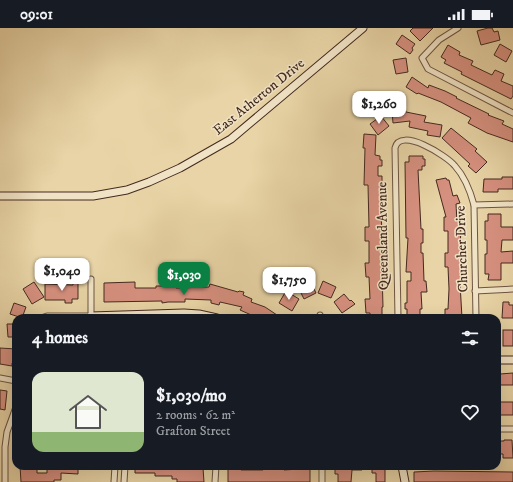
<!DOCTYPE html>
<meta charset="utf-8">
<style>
body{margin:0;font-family:"IM FELL DW Pica",serif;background:#242831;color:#f1f3f6;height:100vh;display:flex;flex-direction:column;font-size:15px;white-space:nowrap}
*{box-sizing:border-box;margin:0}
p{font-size:13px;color:#9ea1a6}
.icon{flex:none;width:22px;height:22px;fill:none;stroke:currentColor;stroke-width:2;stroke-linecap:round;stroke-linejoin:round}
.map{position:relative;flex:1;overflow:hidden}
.side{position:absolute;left:12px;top:286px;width:489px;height:156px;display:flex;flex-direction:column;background:#171b24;border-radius:12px;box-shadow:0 4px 16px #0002}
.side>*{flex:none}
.price{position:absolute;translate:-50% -34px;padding:0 9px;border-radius:8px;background:#fff;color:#222;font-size:13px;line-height:26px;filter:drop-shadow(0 1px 2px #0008)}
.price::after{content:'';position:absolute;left:50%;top:24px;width:12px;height:9px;margin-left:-6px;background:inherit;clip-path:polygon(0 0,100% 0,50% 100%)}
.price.active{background:#0b8043;color:#fff}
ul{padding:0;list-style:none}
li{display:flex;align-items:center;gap:12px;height:100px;padding:0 20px}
li span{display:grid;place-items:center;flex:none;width:112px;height:80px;border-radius:12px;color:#555}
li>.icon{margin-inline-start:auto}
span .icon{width:48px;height:48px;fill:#fffc;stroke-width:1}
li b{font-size:17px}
h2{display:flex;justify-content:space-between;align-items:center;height:48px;padding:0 20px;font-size:17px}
.status{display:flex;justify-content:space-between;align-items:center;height:28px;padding:0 20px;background:#171b24;direction:ltr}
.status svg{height:11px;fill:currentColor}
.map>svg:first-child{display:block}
</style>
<div class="status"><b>09:01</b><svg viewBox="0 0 49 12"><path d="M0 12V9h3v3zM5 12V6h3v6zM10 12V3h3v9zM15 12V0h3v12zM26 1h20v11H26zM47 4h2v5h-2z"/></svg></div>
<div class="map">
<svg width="513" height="454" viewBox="0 0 513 454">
<rect width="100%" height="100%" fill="#e8d4a6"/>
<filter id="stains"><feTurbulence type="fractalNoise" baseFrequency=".005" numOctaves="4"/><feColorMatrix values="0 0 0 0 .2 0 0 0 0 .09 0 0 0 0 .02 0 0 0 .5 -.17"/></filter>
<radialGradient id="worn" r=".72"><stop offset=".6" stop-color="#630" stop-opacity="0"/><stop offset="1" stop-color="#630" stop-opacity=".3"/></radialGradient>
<g fill="#d6907f" stroke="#44291f">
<polygon points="413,0 433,0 420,13 410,3"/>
<polygon points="488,0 492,0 494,4 498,3 500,12 481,17 477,3"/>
<polygon points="402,7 415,16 412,20 413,22 410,26 396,16"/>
<polygon points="500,16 512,23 506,34 494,27"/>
<polygon points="448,17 460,24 459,27 473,33 471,37 492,47 495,42 504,46 501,53 513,58 513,68 511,71 461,46 462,44 444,35 446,32 441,29"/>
<polygon points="406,30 408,44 396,46 393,32"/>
<polygon points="412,49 428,60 429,57 445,63 457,69 456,70 489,86 488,87 504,93 502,96 513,101 513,114 487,105 468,95 471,90 441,74 418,65 417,66 406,59"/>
<polygon points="405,82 406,84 426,88 424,94 442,97 440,109 427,107 428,103 409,99 410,93 393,95 392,83"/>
<polygon points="381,88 389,98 378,107 370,96"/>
<polygon points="451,100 477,121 475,123 487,134 476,145 468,138 470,136 442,110"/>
<polygon points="364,106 376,107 375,127 380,128 380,132 382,132 382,138 378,138 378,148 382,148 382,157 380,157 382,207 381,207 383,279 382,279 382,290 370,290 370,285 366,285 365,271 370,271 369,249 366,249 365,235 369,235 369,213 365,213 365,199 369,199 368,157 364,157 365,120 363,120"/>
<polygon points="409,128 423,128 423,131 425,131 425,138 422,138 422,142 418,142 421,201 423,201 423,215 421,215 421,225 423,225 424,253 426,253 427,264 421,264 422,281 420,281 420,290 407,290 407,281 405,281 405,275 407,275 407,253 411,253 411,244 406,244 408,210 406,210 405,134 409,134"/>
<polygon points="502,149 513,149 513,161 498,161 498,164 483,164 484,151 502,151"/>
<polygon points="446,150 447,152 449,152 453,168 457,167 460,175 456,176 457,194 461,194 460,230 462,230 462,239 461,239 461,255 460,255 462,290 445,290 445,281 448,281 449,261 448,239 445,239 445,225 448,225 448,203 444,203 444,189 446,189 436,152"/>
<polygon points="488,186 501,186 501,199 513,199 513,212 502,212 501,224 513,223 513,235 501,235 501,252 488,252 489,246 485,246 485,226 487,226 487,212 485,212 485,193 488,193"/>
<polygon points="73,253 78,253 78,271 72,271 72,275 65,275 65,272 45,272 45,256 73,257"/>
<polygon points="310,253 316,265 304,271 298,259"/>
<polygon points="323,253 336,259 331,270 318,265"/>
<polygon points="34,254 44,269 32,276 23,261"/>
<polygon points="135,254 135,260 156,260 156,258 176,258 176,260 209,259 210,256 238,264 239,263 244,264 243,267 252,271 251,274 265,279 277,287 275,290 258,290 240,282 242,279 220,274 219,277 211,275 211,272 185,271 185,274 168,274 162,275 162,273 104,274 104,255"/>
<polygon points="286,263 299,271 292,283 279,275"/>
<polygon points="344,266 350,273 351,272 355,276 342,285 334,274"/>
<polygon points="503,274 509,274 509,277 513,277 513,290 502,290"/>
<polygon points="14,275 26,279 22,290 10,286"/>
<polygon points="7,296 16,296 16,309 8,309"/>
<rect x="503" y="302" width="10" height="16"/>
<polygon points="0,320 16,321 16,336 12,335 12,338 0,336"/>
<polygon points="513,345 513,357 497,357 497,347 500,347 500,346"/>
<polygon points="0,362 7,363 5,382 0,381"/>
<polygon points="500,374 513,374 513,387 497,387 497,376 500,376"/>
<polygon points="504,412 512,412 513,430 503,430 503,426 497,426 497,413 504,413"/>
<polygon points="20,438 37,438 37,445 47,445 47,438 78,438 78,446 61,445 61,452 54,452 54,454 21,454"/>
<polygon points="135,438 187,438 187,440 203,440 204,454 177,454 177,451 172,451 172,448 155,448 155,445 135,445"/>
<polygon points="228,438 241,438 241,442 263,442 263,438 277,438 277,440 284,440 284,442 299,441 299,438 310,438 310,454 228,454"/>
<polygon points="335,438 362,438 362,442 352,442 351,454 338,454 338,446 335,446"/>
<polygon points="372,438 385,438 385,454 376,454 376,445 372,445"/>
<polygon points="434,443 513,444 513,454 414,454 414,444"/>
</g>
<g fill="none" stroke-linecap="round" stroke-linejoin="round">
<g stroke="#6d5441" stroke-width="7">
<g id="street">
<polyline points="458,0 439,12 422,30 428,41 513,85"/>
<polyline points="474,177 513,176"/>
<polyline points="475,263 513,261"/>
<polyline points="320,287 320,290"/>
<polyline points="41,290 47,288 91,288"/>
<polyline points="91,290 91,251"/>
<path d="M 398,290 L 395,120 C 400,98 447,128 455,138 C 465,149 470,162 474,177 L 476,290"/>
<polyline points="0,350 16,353"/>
<polyline points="497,401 513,401"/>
<polyline points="322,438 322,454"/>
<polyline points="5,454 5,419 7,404 16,379"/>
<polyline points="114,454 115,438"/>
<polyline points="124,454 125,438"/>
<polyline points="215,454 216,438"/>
</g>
</g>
<g stroke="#44291f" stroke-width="9">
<g id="secondary">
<polyline points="0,168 93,168 127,162 149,154 180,140 231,111 363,0"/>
<polyline points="91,288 184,285 199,286 217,290"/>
<polyline points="497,332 513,332"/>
<polyline points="402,438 405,454"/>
</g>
</g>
<use href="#street" stroke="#f0e3c5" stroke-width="5"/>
<use href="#secondary" stroke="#f0e3c5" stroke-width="7"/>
</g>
<g text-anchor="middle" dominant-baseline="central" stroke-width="3" stroke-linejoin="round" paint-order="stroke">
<g font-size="14" fill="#44291f" stroke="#f0e3c5">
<text transform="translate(259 69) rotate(-39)">East Atherton Drive</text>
<text transform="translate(383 208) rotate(-91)">Queensland Avenue</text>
<text transform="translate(462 221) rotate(-92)">Churcher Drive</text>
</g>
</g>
<rect width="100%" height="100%" filter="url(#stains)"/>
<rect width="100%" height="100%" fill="url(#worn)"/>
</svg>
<b class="price" style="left:379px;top:97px">$1,260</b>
<b class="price" style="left:62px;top:264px">$1,040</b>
<b class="price active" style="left:184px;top:268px">$1,030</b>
<b class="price" style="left:289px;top:273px">$1,750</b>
<section class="side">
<h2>4 homes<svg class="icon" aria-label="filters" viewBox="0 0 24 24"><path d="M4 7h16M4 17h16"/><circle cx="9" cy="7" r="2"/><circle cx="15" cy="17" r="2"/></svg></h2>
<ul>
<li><span style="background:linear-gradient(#dfe7d0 75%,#8fb573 0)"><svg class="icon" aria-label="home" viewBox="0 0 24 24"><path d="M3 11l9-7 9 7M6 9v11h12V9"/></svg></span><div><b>$1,030/mo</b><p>2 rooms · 62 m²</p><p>Grafton Street</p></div><svg class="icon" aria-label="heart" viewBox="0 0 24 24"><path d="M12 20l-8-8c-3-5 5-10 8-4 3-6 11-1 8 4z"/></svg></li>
</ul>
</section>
</div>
